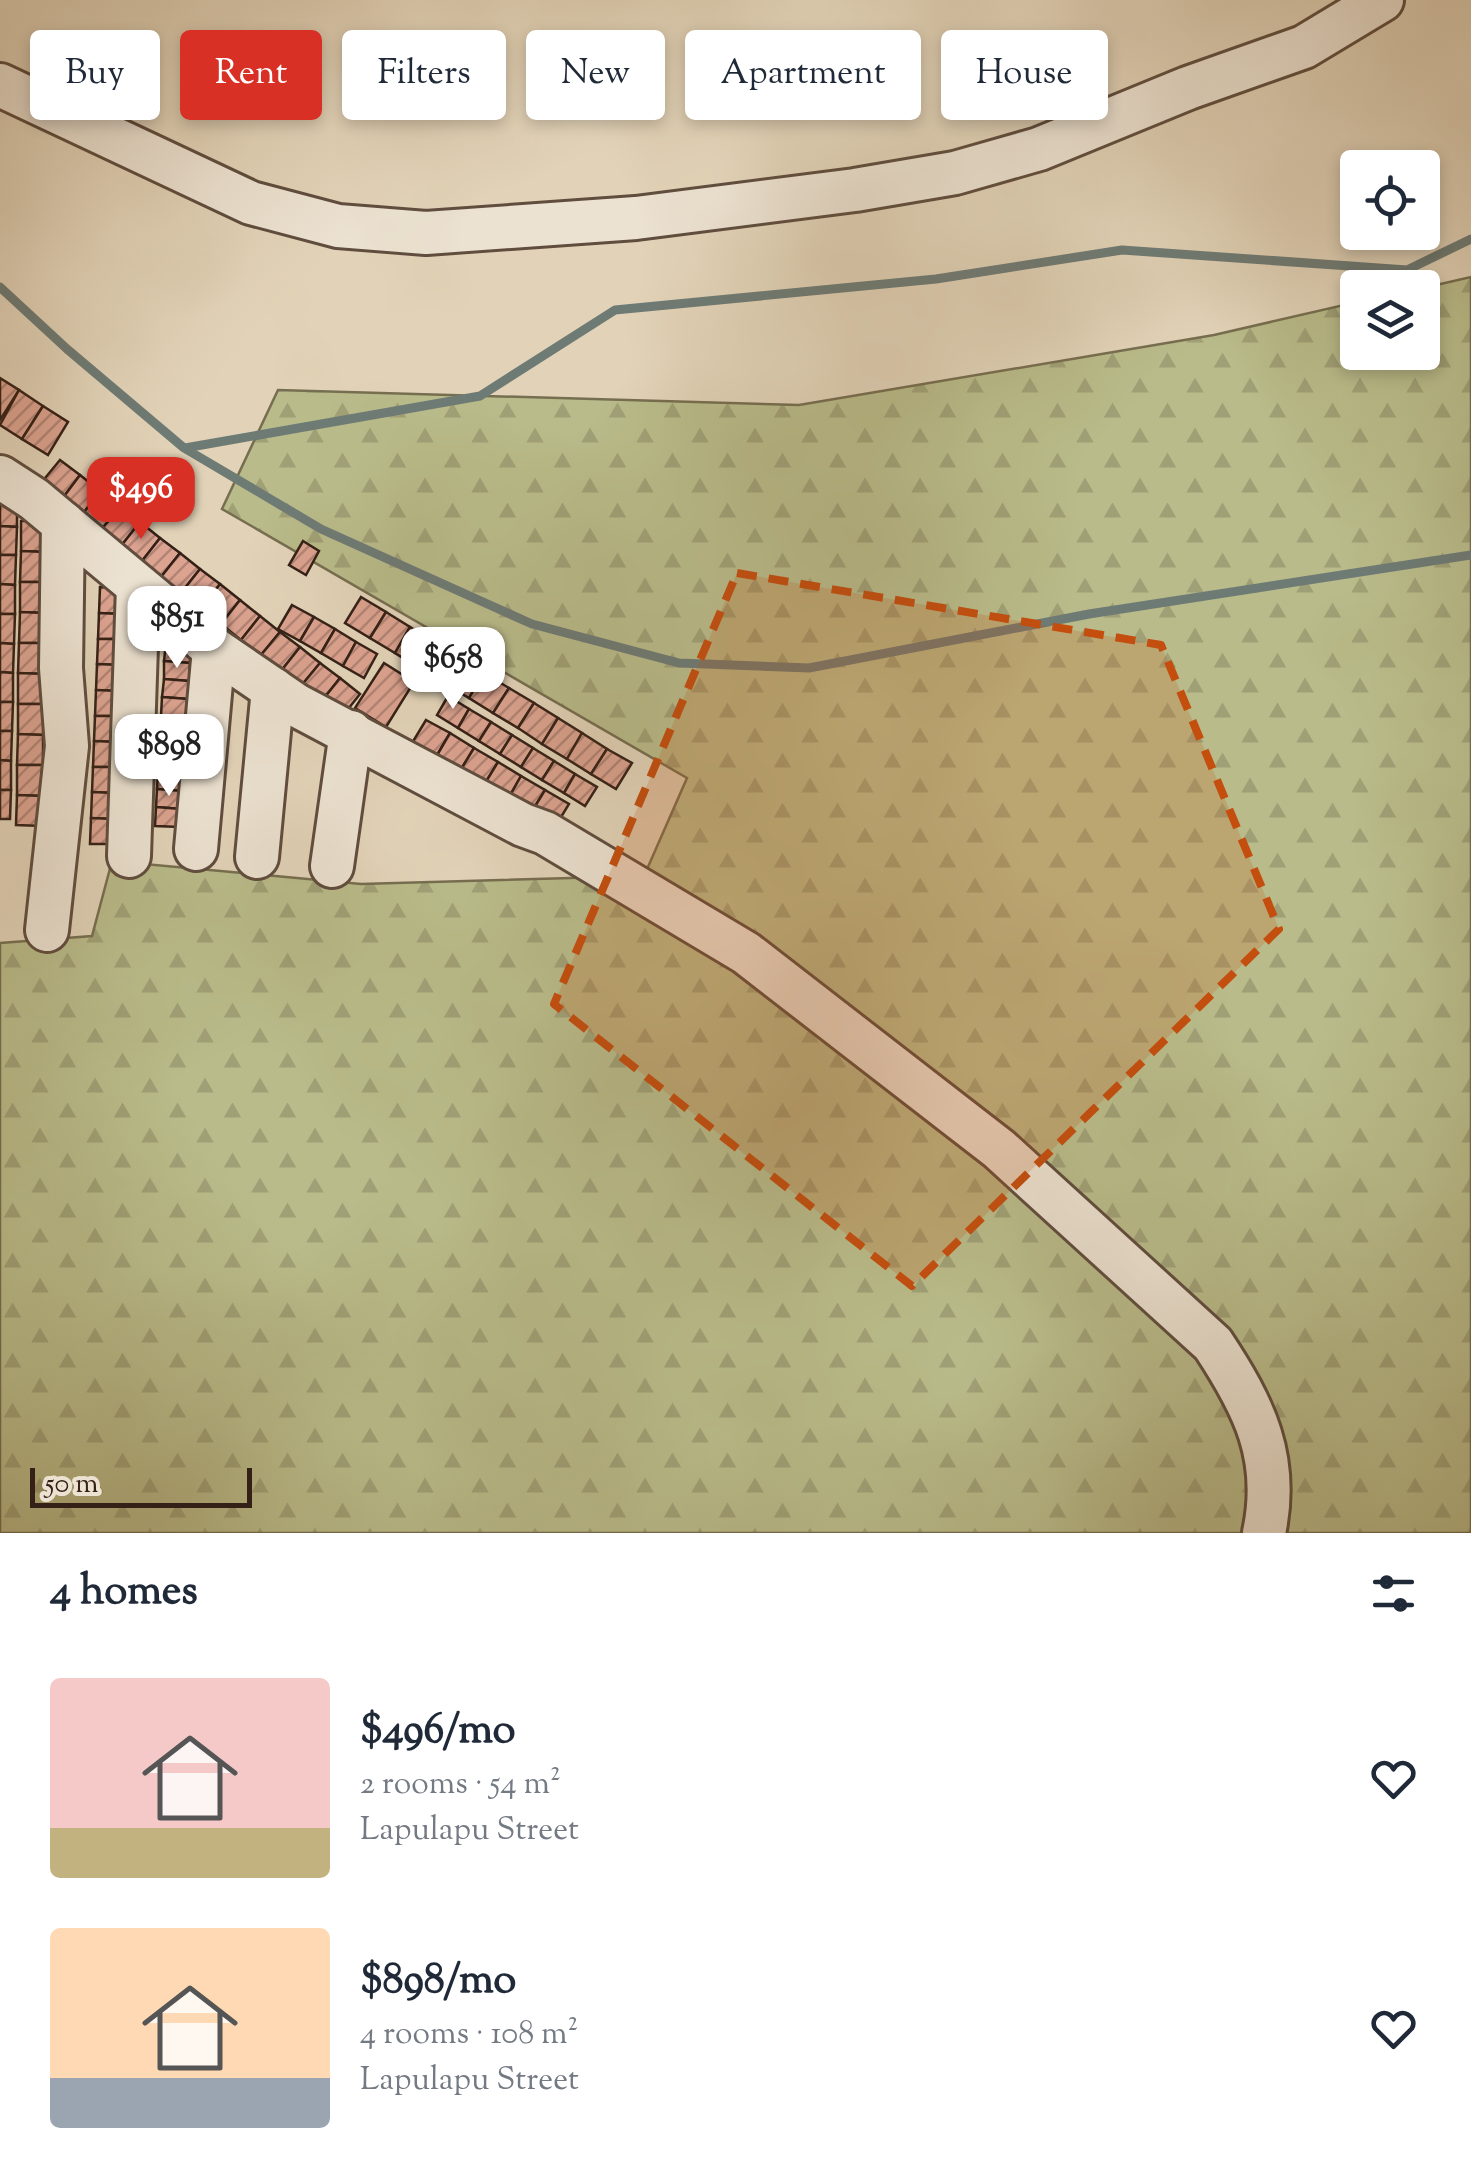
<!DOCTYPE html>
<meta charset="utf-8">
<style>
body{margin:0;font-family:"Sorts Mill Goudy",serif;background:#f2f2f3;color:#1f2937;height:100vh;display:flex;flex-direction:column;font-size:38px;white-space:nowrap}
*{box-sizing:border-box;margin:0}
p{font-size:32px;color:#747a83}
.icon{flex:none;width:55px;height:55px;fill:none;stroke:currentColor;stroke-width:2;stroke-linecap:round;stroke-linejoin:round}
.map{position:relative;height:1533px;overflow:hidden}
.details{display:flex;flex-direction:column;background:#fff;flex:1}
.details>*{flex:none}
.banner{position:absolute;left:30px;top:30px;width:1412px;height:90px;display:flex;gap:20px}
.fabs{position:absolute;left:1340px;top:150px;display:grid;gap:20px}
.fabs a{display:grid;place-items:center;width:100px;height:100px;border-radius:10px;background:#fff;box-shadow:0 5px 15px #0003;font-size:50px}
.scale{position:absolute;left:30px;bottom:25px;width:222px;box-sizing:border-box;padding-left:10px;border:5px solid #342016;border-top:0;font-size:28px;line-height:35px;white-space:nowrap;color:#342016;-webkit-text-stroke:8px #ece2d1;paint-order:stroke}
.price{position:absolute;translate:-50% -85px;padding:0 22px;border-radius:20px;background:#fff;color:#222;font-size:32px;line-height:65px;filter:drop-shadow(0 2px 5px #0008)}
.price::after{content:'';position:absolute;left:50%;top:60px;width:30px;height:22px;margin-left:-15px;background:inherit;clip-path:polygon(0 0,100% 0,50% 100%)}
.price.selected{background:#d93025;color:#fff}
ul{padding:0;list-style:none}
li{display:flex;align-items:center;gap:30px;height:250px;padding:0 50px}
li span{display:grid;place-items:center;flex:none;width:280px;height:200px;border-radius:10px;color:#555}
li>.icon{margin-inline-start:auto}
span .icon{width:120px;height:120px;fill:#fffc;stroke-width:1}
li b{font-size:42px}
h2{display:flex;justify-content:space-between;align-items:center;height:120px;padding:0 50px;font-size:42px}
.tag{padding:0 35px;border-radius:10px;background:#fff;box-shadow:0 5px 15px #0003;font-size:35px;line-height:90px}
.tag.selected{background:#d93025;color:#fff}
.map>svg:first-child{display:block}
</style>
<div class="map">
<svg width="1471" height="1533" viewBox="0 0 1471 1533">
<defs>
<pattern id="forest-firs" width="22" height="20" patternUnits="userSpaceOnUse" patternTransform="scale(2.5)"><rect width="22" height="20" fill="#b9bb8a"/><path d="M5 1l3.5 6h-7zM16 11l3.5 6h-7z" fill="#a0a076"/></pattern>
<pattern id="building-hatch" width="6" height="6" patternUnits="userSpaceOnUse" patternTransform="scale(2.5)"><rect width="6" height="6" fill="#dca390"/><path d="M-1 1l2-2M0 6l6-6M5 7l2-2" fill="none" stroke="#b38475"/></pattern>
</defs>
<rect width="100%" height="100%" fill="#e2d3b8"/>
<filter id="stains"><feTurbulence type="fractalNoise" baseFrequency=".002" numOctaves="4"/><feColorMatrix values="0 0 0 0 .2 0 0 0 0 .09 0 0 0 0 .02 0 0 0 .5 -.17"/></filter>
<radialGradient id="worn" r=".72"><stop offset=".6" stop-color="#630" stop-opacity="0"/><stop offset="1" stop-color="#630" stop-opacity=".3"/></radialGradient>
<polygon fill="url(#forest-firs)" stroke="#766e50" stroke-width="2.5" points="1471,277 1471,1533 0,1533 0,943 92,936 112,861 361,884 644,876 687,778 222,509 278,390 799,405 1214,335 1357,302 1358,352 1422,352 1423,288"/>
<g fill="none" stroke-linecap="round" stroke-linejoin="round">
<g stroke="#6e7b75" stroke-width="9">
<polyline points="0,287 67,349 184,448 321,529 532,624 679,663 809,668 1089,614 1471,555"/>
<polyline points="185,448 480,396 615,310 936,279 1122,250 1407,270 1471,239"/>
</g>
</g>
<g fill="url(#building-hatch)" stroke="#342016" stroke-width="2.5">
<polygon points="0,378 19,390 0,420"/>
<polygon points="19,390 43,406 22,439 0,425"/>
<polygon points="43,406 68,422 48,455 22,439"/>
<polygon points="60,460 80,475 62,499 41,483"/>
<polygon points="80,475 100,491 82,515 62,499"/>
<polygon points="100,491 120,507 101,530 82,515"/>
<polygon points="0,497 17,497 17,527 0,526"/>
<polygon points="120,507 140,522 121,546 101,530"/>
<polygon points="21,521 47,521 46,552 21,551"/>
<polygon points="140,522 160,538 142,561 121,546"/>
<polygon points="0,526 17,527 16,555 0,555"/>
<polygon points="160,538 180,553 161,577 142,561"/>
<polygon points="303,541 319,551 306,575 289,565"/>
<polygon points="21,551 46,552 46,582 20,582"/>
<polygon points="180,553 200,569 181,593 161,577"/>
<polygon points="0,555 16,555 15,585 0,584"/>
<polygon points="200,569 220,584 202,608 181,593"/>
<polygon points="20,582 46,582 45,613 20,612"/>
<polygon points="0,584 15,585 15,614 0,614"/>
<polygon points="220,584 240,600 221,624 202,608"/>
<polygon points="100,587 122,588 121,614 99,613"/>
<polygon points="361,597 386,612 370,638 345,623"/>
<polygon points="240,600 260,616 241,640 221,624"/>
<polygon points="292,605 314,617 300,641 278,629"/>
<polygon points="20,612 45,613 45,643 19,643"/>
<polygon points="386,612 410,627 395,653 370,638"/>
<polygon points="99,613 121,614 120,639 98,639"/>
<polygon points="0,614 15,614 14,644 0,643"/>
<polygon points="260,616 280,632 261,655 241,640"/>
<polygon points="314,617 335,629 321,653 300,641"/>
<polygon points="410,627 435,642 419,668 395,653"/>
<polygon points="335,629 356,642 343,666 321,653"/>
<polygon points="280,632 300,647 281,671 261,655"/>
<polygon points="98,639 120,639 119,665 97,664"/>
<polygon points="356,642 377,654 364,678 343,666"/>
<polygon points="435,642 460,658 444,683 419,668"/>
<polygon points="0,643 14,644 13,673 0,672"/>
<polygon points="19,643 45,643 45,674 18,673"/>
<polygon points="166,643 190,644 190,663 164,661"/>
<polygon points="300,647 320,663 301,686 281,671"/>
<polygon points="460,658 484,673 469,698 444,683"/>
<polygon points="164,661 190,663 189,681 164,679"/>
<polygon points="320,663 340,678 321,702 301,686"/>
<polygon points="384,663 414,682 386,727 355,708"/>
<polygon points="97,664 119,665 118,691 96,690"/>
<polygon points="0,672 13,673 13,702 0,702"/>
<polygon points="18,673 45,674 44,704 18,704"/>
<polygon points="484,673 509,688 493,713 469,698"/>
<polygon points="340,678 360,694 341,718 321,702"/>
<polygon points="164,679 189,681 188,699 162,697"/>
<polygon points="509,688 534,703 518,728 493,713"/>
<polygon points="96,690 118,691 117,716 95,716"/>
<polygon points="448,696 469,709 458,728 437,715"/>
<polygon points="162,697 188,699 186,717 161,716"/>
<polygon points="0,702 13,702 12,731 0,731"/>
<polygon points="534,703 558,718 542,744 518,728"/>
<polygon points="18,704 44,704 43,735 18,734"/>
<polygon points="469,709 491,722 479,741 458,728"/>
<polygon points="95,716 117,716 116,742 94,741"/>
<polygon points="161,716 186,717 186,736 160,734"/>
<polygon points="558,718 582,733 567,759 542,744"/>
<polygon points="426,720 450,733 436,757 412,743"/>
<polygon points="491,722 512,735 500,754 479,741"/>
<polygon points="0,731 12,731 11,761 0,760"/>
<polygon points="450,733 474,748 460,771 436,757"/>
<polygon points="582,733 607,749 591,774 567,759"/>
<polygon points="18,734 43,735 43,765 17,765"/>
<polygon points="160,734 186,736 184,754 159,753"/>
<polygon points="512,735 533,748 521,767 500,754"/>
<polygon points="94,741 116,742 115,767 93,767"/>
<polygon points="474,748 498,762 484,785 460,771"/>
<polygon points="533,748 554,761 542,780 521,767"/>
<polygon points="607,749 632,763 616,789 591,774"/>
<polygon points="159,753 184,754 183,772 158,771"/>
<polygon points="0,760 11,761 11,790 0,790"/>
<polygon points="554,761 575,774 564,793 542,780"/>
<polygon points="498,762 521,776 508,799 484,785"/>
<polygon points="17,765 43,765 43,796 17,795"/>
<polygon points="93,767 115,767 114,793 92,792"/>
<polygon points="158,771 183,772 182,791 157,789"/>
<polygon points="575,774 597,787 585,806 564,793"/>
<polygon points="521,776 545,790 531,813 508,799"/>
<polygon points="157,789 182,791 181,809 156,807"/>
<polygon points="0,790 11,790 10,819 0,819"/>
<polygon points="545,790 569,804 555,827 531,813"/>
<polygon points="92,792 114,793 113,819 91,818"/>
<polygon points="17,795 43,796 42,826 16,825"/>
<polygon points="156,807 181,809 180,827 155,826"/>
<polygon points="91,818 113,819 112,844 90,844"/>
</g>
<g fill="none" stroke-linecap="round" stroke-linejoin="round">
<g stroke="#604d3e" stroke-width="48">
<g id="minor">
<polyline points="0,85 251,203 338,226 426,233 636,218 855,190 955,173 1039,149 1188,88 1304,47 1382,0"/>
<path d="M 0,477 L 34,499 L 214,649 L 296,705 L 523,825 L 545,833 L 746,953 L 999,1149 L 1213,1344 C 1254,1406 1280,1458 1264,1533"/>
<polyline points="196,849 214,649"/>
<polyline points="129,856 138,586"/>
<polyline points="257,857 273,689"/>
<polyline points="332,866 351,732"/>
<polyline points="47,930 67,746 61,668 63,523"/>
</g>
</g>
<use href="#minor" stroke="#ece2d1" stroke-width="42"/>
</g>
<path fill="#c44e0e" fill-opacity="0.2" stroke="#c44e0e" stroke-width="8" stroke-dasharray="20 12" stroke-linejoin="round" d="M 737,573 L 1161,645 L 1279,929 L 912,1286 L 554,1004 Z"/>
<rect width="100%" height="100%" filter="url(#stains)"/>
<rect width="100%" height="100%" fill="url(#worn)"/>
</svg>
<div class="fabs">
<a><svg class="icon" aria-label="locate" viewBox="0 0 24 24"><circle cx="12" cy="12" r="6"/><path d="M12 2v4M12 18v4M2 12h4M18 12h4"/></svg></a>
<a><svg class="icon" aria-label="layers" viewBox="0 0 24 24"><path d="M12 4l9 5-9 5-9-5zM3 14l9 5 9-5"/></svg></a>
</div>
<div class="scale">50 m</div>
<b class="price selected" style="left:141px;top:542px">$496</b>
<b class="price" style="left:177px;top:671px">$851</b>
<b class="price" style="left:453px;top:712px">$658</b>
<b class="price" style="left:169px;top:799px">$898</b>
<div class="banner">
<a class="tag">Buy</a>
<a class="tag selected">Rent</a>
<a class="tag">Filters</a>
<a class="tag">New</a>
<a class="tag">Apartment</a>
<a class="tag">House</a>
</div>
</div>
<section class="details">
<h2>4 homes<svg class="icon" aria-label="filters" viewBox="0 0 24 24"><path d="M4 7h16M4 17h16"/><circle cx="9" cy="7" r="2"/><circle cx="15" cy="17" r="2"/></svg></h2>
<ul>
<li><span style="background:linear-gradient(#f6c9c9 75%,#c2b280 0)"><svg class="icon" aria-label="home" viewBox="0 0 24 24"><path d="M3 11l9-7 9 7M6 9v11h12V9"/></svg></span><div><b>$496/mo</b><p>2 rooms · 54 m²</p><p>Lapulapu Street</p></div><svg class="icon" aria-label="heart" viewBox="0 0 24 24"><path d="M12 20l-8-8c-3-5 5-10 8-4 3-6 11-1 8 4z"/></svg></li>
<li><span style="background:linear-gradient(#ffd9b3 75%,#9aa5b1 0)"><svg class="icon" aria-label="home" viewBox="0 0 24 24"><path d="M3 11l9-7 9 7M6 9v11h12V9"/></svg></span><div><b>$898/mo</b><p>4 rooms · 108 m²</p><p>Lapulapu Street</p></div><svg class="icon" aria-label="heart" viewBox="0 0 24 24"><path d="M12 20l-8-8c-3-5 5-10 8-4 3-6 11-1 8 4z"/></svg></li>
</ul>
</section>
